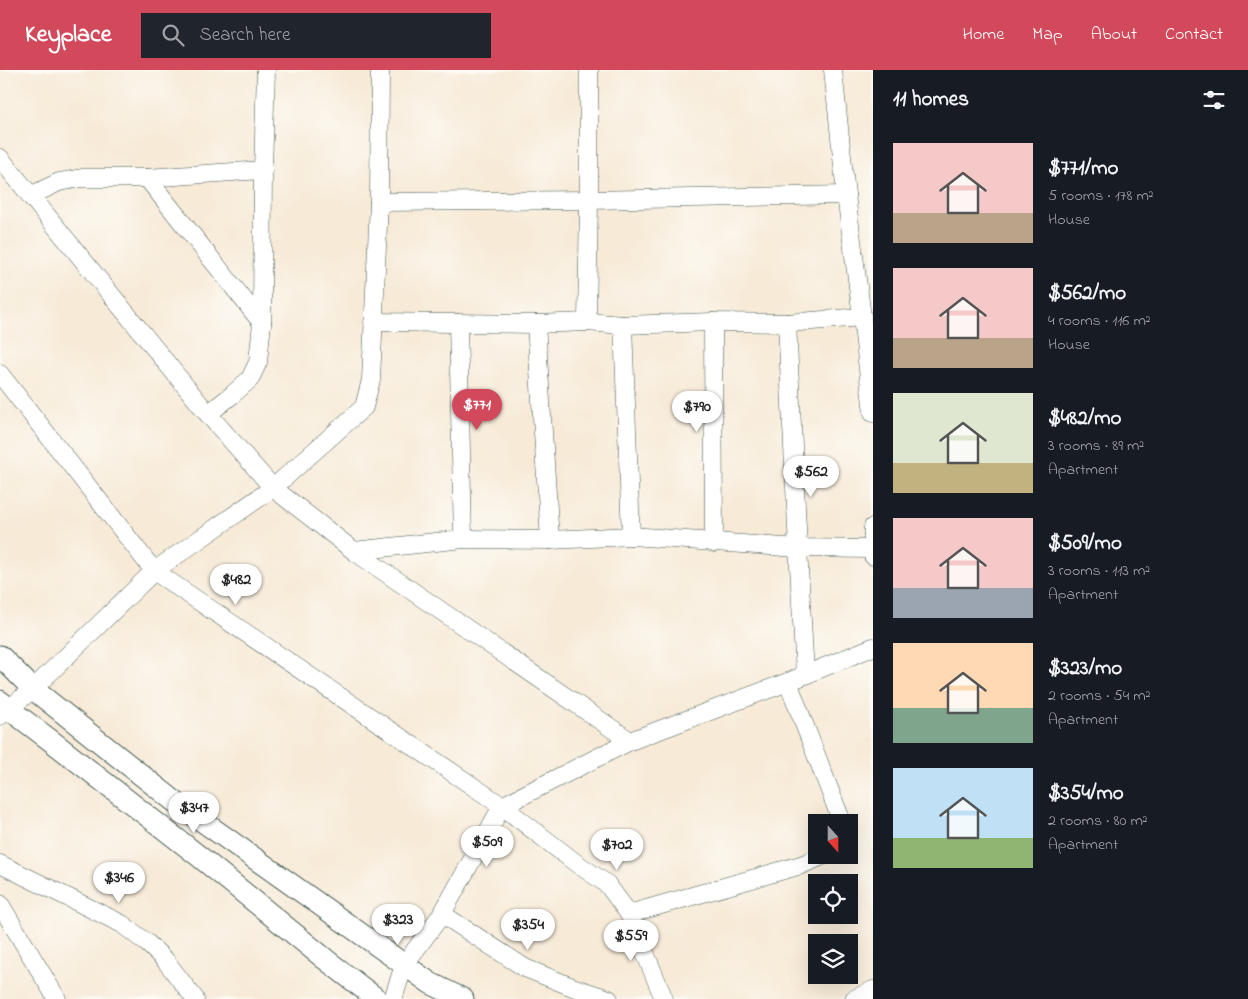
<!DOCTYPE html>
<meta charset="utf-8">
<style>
body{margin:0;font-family:"Indie Flower",sans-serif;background:#20242c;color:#f1f3f6;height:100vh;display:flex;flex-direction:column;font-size:19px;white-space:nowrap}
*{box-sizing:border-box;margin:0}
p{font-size:16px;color:#9ea1a6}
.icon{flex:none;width:28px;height:28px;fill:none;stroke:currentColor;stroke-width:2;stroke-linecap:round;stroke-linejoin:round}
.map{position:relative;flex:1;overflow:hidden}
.sheet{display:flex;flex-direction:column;background:#171b24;width:375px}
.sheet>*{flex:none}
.needle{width:32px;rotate:159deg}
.buttons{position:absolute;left:808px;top:744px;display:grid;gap:10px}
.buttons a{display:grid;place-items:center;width:50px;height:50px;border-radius:0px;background:#171b24;box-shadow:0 5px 20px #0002;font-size:25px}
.price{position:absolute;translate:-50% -42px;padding:0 11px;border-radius:18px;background:#fff;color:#222;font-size:16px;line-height:32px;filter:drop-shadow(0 1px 2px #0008)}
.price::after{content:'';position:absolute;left:50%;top:30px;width:15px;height:11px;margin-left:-8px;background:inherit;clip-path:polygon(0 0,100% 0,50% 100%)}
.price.selected{background:#d1495b;color:#fff}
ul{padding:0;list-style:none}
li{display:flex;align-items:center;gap:15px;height:125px;padding:0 20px}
li span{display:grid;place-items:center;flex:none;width:140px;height:100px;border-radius:0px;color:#555}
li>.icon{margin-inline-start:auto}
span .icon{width:60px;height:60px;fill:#fffc;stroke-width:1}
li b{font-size:21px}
h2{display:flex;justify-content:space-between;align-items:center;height:60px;padding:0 20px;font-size:21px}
header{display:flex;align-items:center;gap:30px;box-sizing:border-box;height:70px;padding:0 25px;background:#d1495b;color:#fff}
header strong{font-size:24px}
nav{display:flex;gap:28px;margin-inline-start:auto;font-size:18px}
.search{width:350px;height:45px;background:#20242c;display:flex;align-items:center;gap:12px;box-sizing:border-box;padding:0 18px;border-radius:0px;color:#9ea1a6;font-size:19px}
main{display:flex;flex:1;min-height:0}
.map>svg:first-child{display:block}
</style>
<header>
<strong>Keyplace</strong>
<div class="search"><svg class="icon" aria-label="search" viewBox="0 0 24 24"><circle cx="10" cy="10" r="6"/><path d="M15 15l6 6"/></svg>Search here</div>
<nav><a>Home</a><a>Map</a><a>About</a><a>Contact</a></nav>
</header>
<main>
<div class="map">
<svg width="873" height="929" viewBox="0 0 873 929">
<rect width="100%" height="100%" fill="#fdfcf7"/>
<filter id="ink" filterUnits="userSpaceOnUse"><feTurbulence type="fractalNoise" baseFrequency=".02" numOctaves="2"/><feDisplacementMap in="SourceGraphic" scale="10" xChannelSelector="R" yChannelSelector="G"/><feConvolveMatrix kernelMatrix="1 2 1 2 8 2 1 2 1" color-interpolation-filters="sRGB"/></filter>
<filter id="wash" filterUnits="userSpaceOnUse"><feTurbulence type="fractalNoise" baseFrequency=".0096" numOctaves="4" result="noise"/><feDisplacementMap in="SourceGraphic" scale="20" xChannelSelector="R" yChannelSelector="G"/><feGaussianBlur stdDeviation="1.12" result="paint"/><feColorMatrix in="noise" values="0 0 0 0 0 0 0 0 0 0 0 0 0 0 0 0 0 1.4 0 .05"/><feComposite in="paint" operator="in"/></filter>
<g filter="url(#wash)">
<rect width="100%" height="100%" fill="#f7ead7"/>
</g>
<g filter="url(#ink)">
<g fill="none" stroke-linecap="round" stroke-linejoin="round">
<g stroke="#3f574c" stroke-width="19">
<g id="minor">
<polyline points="0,88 208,344 273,418 354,481 630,671"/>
<polyline points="147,108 262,253"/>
<polyline points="30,126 59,112 82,108 147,108 263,100"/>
<polyline points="379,132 589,130 846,125"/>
<polyline points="862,247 873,343"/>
<polyline points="373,252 536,254 587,252 623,255 713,252 787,253 862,247 846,125 833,0"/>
<polyline points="587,252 589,130 589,0"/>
<polyline points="713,252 714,473"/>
<polyline points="458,253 463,469"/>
<polyline points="787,253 798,478 805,605"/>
<polyline points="536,254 550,470"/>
<polyline points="623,255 631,466"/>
<polyline points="0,304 154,501 502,736 442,844 404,895 393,929"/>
<polyline points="208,344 232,325 250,309 258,292 262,253 263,100 266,0"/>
<polyline points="873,457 873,486"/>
<polyline points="354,481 463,469 550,470 631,466 798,478 872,479"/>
<polyline points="788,612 840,747 841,752"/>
<polyline points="0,646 33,619 154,501 273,418 364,337 371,310 379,132 380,0"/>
<polyline points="825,785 801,795 629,844 607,814 576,793 502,736 630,671 788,612 873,577"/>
<polyline points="0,794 122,854 147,873 165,890 195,929"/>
<polyline points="0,834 57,929"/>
<polyline points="442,844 525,898 575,918 609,929"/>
<polyline points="629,844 664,929"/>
<polyline points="854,929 873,920"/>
</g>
</g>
<g stroke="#3f574c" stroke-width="23">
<g id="tertiary">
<polyline points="0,586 33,619 174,731 430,913 463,929"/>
<polyline points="0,631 9,639 54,673 200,787 325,889 377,929"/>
</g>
</g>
<use href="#minor" stroke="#fff" stroke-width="18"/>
<use href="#tertiary" stroke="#fff" stroke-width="21"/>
</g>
</g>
</svg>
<div class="buttons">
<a><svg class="needle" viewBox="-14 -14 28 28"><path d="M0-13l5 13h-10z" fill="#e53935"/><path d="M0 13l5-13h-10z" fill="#9ea1a6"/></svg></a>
<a><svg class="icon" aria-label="locate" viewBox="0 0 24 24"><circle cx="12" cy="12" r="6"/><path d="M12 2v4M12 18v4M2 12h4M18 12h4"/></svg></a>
<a><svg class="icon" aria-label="layers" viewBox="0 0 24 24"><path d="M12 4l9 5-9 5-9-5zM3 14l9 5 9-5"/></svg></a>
</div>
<b class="price selected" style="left:477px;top:361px">$771</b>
<b class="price" style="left:697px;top:363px">$790</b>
<b class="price" style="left:811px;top:428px">$562</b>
<b class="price" style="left:236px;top:536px">$482</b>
<b class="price" style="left:194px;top:764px">$347</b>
<b class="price" style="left:487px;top:798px">$509</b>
<b class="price" style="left:617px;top:801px">$702</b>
<b class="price" style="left:119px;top:834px">$346</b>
<b class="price" style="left:398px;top:876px">$323</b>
<b class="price" style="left:528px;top:881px">$354</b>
<b class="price" style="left:631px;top:892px">$559</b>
</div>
<section class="sheet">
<h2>11 homes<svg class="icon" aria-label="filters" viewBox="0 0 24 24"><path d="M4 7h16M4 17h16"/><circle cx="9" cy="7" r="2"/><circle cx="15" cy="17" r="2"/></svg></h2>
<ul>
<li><span style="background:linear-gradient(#f6c9c9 70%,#b9a48a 0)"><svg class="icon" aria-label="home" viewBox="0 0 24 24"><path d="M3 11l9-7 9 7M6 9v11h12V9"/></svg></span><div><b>$771/mo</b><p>5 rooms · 178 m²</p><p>House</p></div></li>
<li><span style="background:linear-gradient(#f6c9c9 70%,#b9a48a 0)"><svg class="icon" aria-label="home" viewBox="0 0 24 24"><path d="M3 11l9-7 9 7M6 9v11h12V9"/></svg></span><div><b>$562/mo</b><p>4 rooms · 116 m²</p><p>House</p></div></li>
<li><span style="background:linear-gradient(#dfe7d0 70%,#c2b280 0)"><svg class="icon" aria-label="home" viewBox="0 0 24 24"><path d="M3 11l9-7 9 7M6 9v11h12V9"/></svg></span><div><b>$482/mo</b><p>3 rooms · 89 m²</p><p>Apartment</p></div></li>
<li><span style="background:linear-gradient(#f6c9c9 70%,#9aa5b1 0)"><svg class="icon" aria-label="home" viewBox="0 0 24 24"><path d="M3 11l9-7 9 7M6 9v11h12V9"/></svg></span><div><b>$509/mo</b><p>3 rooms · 113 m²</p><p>Apartment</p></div></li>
<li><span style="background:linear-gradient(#ffd9b3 65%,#7fa58c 0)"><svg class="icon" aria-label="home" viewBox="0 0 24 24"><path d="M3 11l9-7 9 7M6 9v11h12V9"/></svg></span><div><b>$323/mo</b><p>2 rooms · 54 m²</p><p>Apartment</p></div></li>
<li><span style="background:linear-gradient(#bfe0f5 70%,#8fb573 0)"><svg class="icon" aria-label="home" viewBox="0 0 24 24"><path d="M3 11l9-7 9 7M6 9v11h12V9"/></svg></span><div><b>$354/mo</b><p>2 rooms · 80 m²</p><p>Apartment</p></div></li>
</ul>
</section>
</main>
